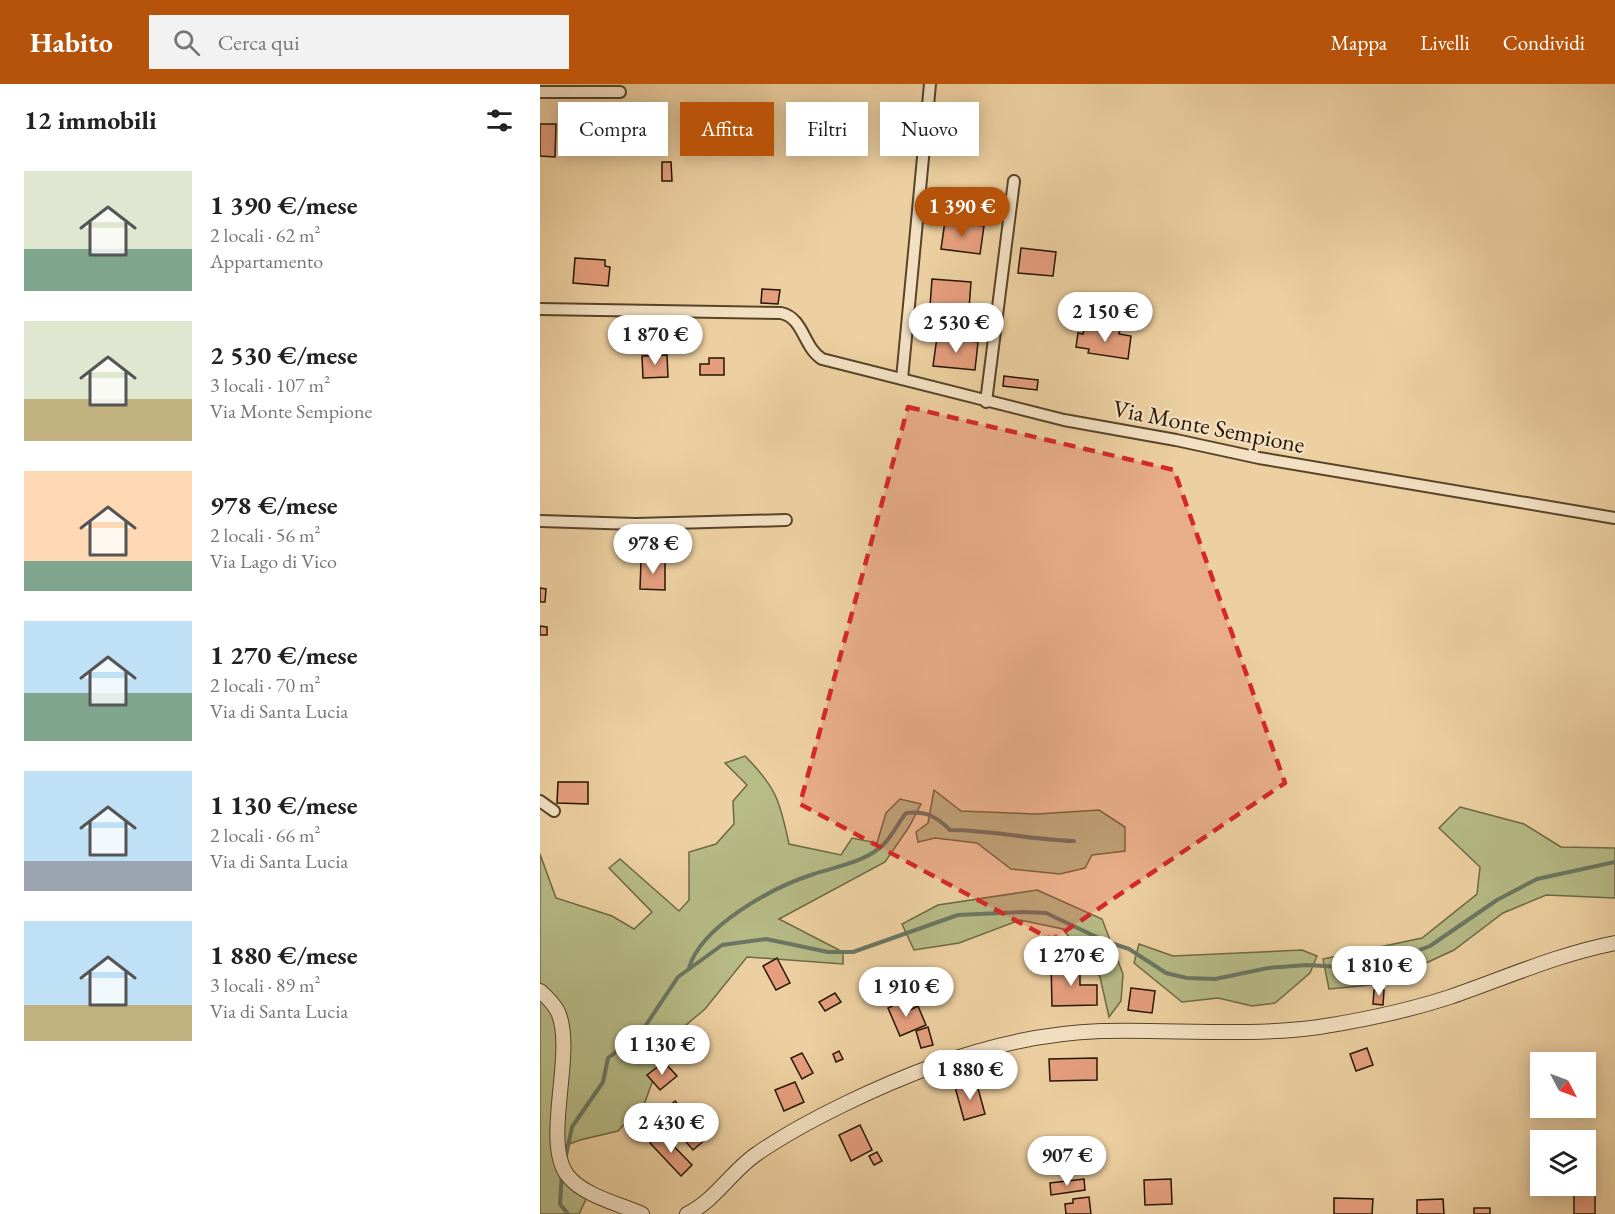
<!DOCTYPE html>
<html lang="it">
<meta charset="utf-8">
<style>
body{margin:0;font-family:"EB Garamond",serif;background:#f2f2f2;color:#222;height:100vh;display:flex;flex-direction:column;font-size:22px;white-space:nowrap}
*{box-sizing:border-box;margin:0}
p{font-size:20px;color:#767676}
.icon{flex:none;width:33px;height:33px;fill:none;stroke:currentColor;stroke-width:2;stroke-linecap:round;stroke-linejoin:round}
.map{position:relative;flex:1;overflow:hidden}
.panel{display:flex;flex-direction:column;background:#fff;width:540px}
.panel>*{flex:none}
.hud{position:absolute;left:18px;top:18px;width:570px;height:54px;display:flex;gap:12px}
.needle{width:39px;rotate:131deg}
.buttons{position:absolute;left:990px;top:968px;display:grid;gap:12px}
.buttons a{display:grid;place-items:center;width:66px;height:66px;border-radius:0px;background:#fff;box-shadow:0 3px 15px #0003;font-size:30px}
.price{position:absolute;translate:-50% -51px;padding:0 14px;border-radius:21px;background:#fff;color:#222;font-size:20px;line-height:39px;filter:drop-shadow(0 2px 3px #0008)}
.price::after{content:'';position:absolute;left:50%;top:36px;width:18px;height:14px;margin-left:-9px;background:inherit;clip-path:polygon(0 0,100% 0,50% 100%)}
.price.selected{background:#b45309;color:#fff}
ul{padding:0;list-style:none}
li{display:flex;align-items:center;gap:18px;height:150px;padding:0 24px}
li span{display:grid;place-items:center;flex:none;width:168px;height:120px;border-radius:0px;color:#555}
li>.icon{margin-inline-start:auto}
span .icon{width:72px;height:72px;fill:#fffc;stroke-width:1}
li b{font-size:26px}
h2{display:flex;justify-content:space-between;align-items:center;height:72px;padding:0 24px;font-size:26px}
.pill{padding:0 21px;border-radius:0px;background:#fff;box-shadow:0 3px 15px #0003;font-size:21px;line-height:54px}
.pill.selected{background:#b45309;color:#fff}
header{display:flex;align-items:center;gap:36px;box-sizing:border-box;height:84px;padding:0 30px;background:#b45309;color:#fff}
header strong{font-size:28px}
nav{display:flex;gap:33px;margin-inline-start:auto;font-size:21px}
.search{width:420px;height:54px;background:#f2f2f2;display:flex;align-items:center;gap:15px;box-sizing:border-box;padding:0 21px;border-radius:0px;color:#767676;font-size:22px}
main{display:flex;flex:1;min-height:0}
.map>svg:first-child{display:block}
</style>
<header>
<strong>Habito</strong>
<div class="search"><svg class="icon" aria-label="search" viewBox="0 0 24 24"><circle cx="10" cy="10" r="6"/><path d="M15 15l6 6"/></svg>Cerca qui</div>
<nav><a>Mappa</a><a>Livelli</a><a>Condividi</a></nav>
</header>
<main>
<section class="panel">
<h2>12 immobili<svg class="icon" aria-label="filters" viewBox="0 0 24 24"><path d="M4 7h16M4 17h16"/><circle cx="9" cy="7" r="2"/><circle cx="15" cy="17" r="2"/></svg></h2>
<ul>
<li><span style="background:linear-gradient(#dfe7d0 65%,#7fa58c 0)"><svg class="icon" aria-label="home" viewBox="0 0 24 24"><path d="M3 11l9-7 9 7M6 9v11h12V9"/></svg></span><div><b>1 390 €/mese</b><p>2 locali · 62 m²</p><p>Appartamento</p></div></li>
<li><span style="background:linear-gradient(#dfe7d0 65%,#c2b280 0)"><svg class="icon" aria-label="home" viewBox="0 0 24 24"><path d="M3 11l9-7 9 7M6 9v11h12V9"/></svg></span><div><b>2 530 €/mese</b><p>3 locali · 107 m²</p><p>Via Monte Sempione</p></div></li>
<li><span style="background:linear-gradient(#ffd9b3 75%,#7fa58c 0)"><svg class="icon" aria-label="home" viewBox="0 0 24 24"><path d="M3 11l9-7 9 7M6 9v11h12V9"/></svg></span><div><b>978 €/mese</b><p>2 locali · 56 m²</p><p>Via Lago di Vico</p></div></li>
<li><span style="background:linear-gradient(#bfe0f5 60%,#7fa58c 0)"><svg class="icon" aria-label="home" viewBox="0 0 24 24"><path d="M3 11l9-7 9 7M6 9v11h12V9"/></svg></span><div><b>1 270 €/mese</b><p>2 locali · 70 m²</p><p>Via di Santa Lucia</p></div></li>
<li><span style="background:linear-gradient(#bfe0f5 75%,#9aa5b1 0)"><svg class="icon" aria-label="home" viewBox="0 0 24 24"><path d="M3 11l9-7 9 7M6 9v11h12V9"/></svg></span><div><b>1 130 €/mese</b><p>2 locali · 66 m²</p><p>Via di Santa Lucia</p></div></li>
<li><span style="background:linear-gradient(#bfe0f5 70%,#c2b280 0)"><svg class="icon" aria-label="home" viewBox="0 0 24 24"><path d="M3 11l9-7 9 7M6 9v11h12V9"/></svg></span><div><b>1 880 €/mese</b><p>3 locali · 89 m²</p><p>Via di Santa Lucia</p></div></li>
</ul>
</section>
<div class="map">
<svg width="1075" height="1130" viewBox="0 0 1075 1130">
<rect width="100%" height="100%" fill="#edd0a1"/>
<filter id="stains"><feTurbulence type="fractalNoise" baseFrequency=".00333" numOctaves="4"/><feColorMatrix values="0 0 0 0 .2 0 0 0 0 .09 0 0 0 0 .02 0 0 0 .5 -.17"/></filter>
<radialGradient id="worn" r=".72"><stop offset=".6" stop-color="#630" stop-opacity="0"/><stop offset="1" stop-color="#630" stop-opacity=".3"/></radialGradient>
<g fill="#b7bb86" stroke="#6e6844" stroke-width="1.5">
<path d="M 205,672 C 236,703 240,717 249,760 L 301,771 L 312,754 L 337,759 L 346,729 L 360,715 L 381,720 L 369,743 L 345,778 L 239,835 L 303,868 L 303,880 L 207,873 L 165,925 L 127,957 L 105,1018 L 78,1047 L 40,1056 L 13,1066 L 47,1113 L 39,1130 L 0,1130 L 0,770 L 16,814 L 72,832 L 94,845 L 112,828 L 69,784 L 80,775 L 139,827 L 149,816 L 149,768 L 176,760 L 194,740 L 193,717 L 207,701 L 185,679 Z"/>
<polygon points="394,706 421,727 497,730 559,726 585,743 585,767 552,771 545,784 520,790 471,785 437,759 395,754 378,758 376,748 388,739"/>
<polygon points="920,723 984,740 1021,763 1075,764 1075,814 1006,811 963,829 914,866 841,900 789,905 783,875 882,854 937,810 940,783 899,744"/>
<polygon points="497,806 562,835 583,890 581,917 569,933 560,893 523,845 480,836 419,859 374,866 362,840 398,821"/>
<polygon points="599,860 633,872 762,866 777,872 770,889 735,919 712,922 678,914 642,918 594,879"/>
</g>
<polygon fill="#9ab7a2" stroke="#6b7662" stroke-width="1.5" points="432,120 455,122 454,130 431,128"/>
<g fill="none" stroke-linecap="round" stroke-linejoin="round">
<g stroke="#6b7662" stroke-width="4">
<path d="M 149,884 C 161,842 233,803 274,790 C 297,782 327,778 345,759 C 353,750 359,738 366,729 C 386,727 396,732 410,746 C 452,746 492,756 534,757"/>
<polyline points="25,1076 32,1043 63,998 68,974 100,950 138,893 182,861 226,855 288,868 313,868 418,831 482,828 506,829 565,857 589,865 626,889 647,894 675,895 728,884 767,881 817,884 838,882 890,862 957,816 997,795 1075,778"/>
<polyline points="22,1089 20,1120 28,1130"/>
</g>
</g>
<g fill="#e69f7e" stroke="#241501" stroke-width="1.5">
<polygon points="0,40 16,40 15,73 0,72"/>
<polygon points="122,78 131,78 132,97 122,97"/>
<polygon points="405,137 444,142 440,170 401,165"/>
<polygon points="481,164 516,168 513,192 478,189"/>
<polygon points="35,174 65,176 65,182 70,183 68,202 33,199"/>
<polygon points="392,195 431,198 429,225 390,222"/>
<polygon points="222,205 240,206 238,220 221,219"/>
<polygon points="562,243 580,246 579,250 591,252 588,275 548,269 549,265 536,263 538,249 543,250 544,245 562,247"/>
<polygon points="397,253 438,258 435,286 393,282"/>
<polygon points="127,271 128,293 103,294 102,272"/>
<polygon points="169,274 184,274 184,291 160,291 160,280 169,280"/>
<polygon points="464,292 498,296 497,306 463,302"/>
<polygon points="101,476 125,476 125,506 100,505"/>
<polygon points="0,504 6,505 5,518 0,518"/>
<polygon points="0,542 7,543 7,551 0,551"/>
<polygon points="18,698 48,698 48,720 17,719"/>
<polygon points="237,874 250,899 236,906 223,882"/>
<polygon points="511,879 540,879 540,901 557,901 557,921 512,922"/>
<polygon points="367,886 371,894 365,896 361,889"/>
<polygon points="360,899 366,910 349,918 343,907"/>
<polygon points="591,904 615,907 612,929 588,926"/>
<polygon points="834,906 844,906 843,921 833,920"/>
<polygon points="295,909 301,918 285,927 279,918"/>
<polygon points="363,917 368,927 378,922 386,941 360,952 348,924"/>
<polygon points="388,943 393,961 381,964 376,947"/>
<polygon points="827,964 833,981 816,987 810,970"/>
<polygon points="299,967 303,975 296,978 293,970"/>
<polygon points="262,969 273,989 262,995 251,974"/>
<polygon points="557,974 557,996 510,997 509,975"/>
<polygon points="124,978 137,992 120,1006 107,991"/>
<polygon points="436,997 445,1030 424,1036 415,1003"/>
<polygon points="255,998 264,1018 244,1027 235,1006"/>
<polygon points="135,1017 166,1055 153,1066 121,1029"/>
<polygon points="320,1041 332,1066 311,1077 299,1051"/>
<polygon points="121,1049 152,1081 141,1092 110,1059"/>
<polygon points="337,1068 342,1077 334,1081 329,1072"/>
<polygon points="544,1095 545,1106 511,1111 510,1099"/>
<polygon points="631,1095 632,1120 605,1121 604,1096"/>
<rect x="1034" y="1110" width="21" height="20"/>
<polygon points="549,1113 551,1130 526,1130 525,1120 533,1119 533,1115"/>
<polygon points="794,1114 833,1115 832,1130 794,1130"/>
<polygon points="903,1115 904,1130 877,1130 877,1116"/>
<rect x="934" y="1124" width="16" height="6"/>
</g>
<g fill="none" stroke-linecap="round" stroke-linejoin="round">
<g stroke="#564429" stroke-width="14">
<g id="minor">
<polyline points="0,8 80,8"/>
<path d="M 0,225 L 241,229 C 264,234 263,263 282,275 L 524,336 L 636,356 L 719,374 L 1075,434"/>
<polyline points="362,295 390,0"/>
<polyline points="446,318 474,97"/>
<polyline points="0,437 96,440 246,436"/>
<polyline points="0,717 14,727"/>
</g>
</g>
<g stroke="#564429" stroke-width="16">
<g id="tertiary">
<path d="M 0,907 C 7,913 14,920 18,928 C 36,969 1,1058 28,1092 C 44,1112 80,1120 102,1130"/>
<path d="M 147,1130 C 175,1117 192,1086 218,1069 C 266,1036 341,1001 396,981 C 448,962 506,949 561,947 C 634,945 706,953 779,943 C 824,936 867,927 910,913 C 965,894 1018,870 1075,859"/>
</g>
</g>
<use href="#minor" stroke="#f3e0c2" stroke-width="10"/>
<use href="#tertiary" stroke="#f3e0c2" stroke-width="14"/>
</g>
<path fill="#d62828" fill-opacity="0.2" stroke="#d62828" stroke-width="4.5" stroke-dasharray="12 8" stroke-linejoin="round" d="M 368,323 L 634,386 L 745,699 L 512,856 L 260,720 Z"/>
<g text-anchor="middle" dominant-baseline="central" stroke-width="4.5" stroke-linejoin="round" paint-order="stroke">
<g font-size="24" fill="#241501" stroke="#f3e0c2">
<text transform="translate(669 342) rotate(11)">Via Monte Sempione</text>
</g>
</g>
<rect width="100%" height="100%" filter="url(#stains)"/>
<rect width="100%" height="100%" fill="url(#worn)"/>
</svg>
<div class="buttons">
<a><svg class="needle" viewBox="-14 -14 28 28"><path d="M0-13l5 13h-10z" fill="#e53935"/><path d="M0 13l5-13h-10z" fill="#767676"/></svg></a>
<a><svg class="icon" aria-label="layers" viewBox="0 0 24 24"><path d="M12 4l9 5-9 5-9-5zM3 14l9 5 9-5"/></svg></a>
</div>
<b class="price selected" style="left:422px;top:154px">1 390 €</b>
<b class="price" style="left:565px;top:259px">2 150 €</b>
<b class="price" style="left:416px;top:270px">2 530 €</b>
<b class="price" style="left:115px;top:282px">1 870 €</b>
<b class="price" style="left:113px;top:491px">978 €</b>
<b class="price" style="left:531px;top:903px">1 270 €</b>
<b class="price" style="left:839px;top:913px">1 810 €</b>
<b class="price" style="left:366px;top:934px">1 910 €</b>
<b class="price" style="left:122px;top:992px">1 130 €</b>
<b class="price" style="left:430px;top:1017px">1 880 €</b>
<b class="price" style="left:131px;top:1070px">2 430 €</b>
<b class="price" style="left:527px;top:1103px">907 €</b>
<div class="hud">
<a class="pill">Compra</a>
<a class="pill selected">Affitta</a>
<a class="pill">Filtri</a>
<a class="pill">Nuovo</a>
</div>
</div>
</main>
